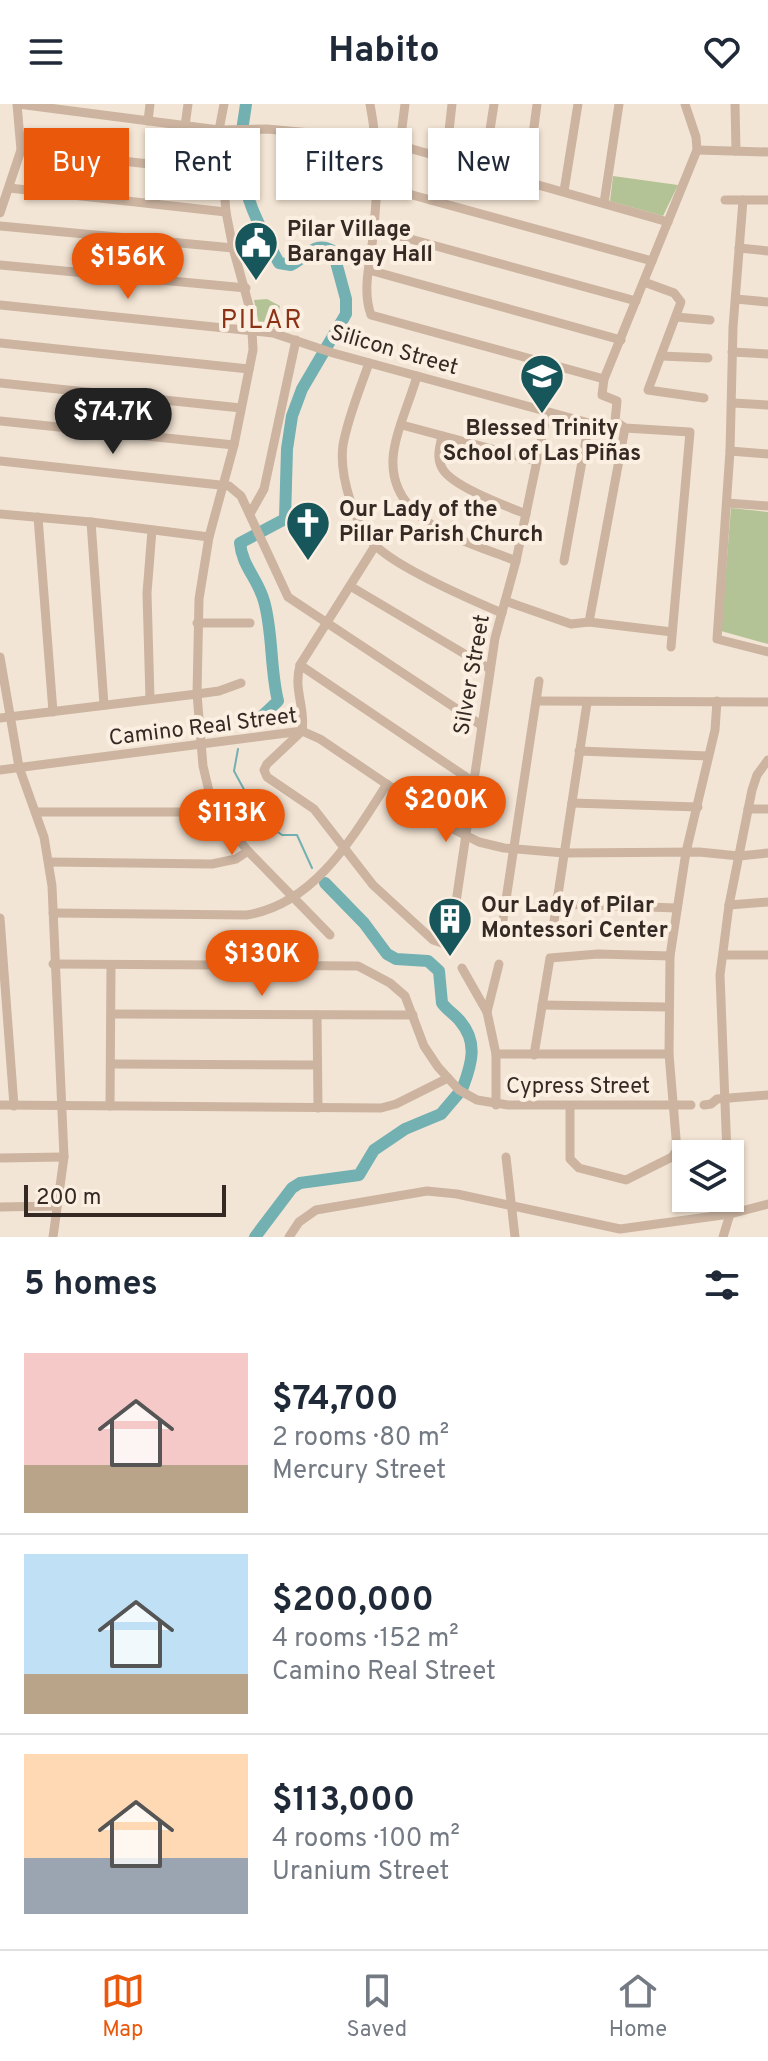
<!DOCTYPE html>
<meta charset="utf-8">
<style>
body{margin:0;font-family:Overpass,sans-serif;background:#f2f2f3;color:#1f2937;height:100vh;display:flex;flex-direction:column;font-size:30px;white-space:nowrap}
*{box-sizing:border-box;margin:0}
p{font-size:26px;color:#747a83}
.icon{flex:none;width:44px;height:44px;fill:none;stroke:currentColor;stroke-width:2;stroke-linecap:round;stroke-linejoin:round}
.map{position:relative;height:1133px;overflow:hidden}
.drawer{display:flex;flex-direction:column;background:#fff;flex:1}
.drawer>*{flex:none}
.hud{position:absolute;left:24px;top:24px;width:720px;height:72px;display:flex;gap:16px}
.tools{position:absolute;left:672px;top:1036px;display:grid;gap:16px}
.tools a{display:grid;place-items:center;width:72px;height:72px;border-radius:0px;background:#fff;box-shadow:0 2px 6px #0004;font-size:40px}
.scale{position:absolute;left:24px;bottom:20px;width:202px;box-sizing:border-box;padding-left:8px;border:4px solid #352924;border-top:0;font-size:22px;line-height:28px;white-space:nowrap;color:#352924;-webkit-text-stroke:6px #fbefe2;paint-order:stroke}
.price{position:absolute;translate:-50% -68px;padding:0 18px;border-radius:28px;background:#ea580c;color:#fff;font-size:26px;line-height:52px;filter:drop-shadow(0 2px 4px #0008)}
.price::after{content:'';position:absolute;left:50%;top:48px;width:24px;height:18px;margin-left:-12px;background:inherit;clip-path:polygon(0 0,100% 0,50% 100%)}
.price.current{background:#222;color:#fff}
ul{padding:0;list-style:none}
li{display:flex;align-items:center;gap:24px;height:200px;padding:0 24px}
li+li{border-top:2px solid #e0e1e3}
li span{display:grid;place-items:center;flex:none;width:224px;height:160px;border-radius:0px;color:#555}
li>.icon{margin-inline-start:auto}
span .icon{width:96px;height:96px;fill:#fffc;stroke-width:1}
li b{font-size:34px}
h2{display:flex;justify-content:space-between;align-items:center;height:96px;padding:0 24px;font-size:34px}
.pill{padding:0 28px;border-radius:0px;background:#fff;box-shadow:0 2px 6px #0004;font-size:28px;line-height:72px}
.pill.current{background:#ea580c;color:#fff}
header{display:flex;justify-content:space-between;align-items:center;height:104px;padding:0 24px;background:#fff;font-size:36px;font-weight:700}
.tabs{display:flex;justify-content:space-around;align-items:center;height:112px;border-top:2px solid #e0e1e3;background:#fff;font-size:22px;color:#747a83}
.tabs a{display:grid;justify-items:center;gap:4px}
.tabs .current{color:#ea580c}
.map>svg:first-child{display:block}
</style>
<header><svg class="icon" aria-label="menu" viewBox="0 0 24 24"><path d="M4 6h16M4 12h16M4 18h16"/></svg>Habito<svg class="icon" aria-label="heart" viewBox="0 0 24 24"><path d="M12 20l-8-8c-3-5 5-10 8-4 3-6 11-1 8 4z"/></svg></header>
<div class="map">
<svg width="768" height="1133" viewBox="0 0 768 1133">
<rect width="100%" height="100%" fill="#f3e5d5"/>
<g fill="#b4c395">
<polygon points="613,72 678,81 663,112 610,97"/>
<polygon points="267,195 280,202 275,224 259,220 254,196"/>
<polygon points="731,404 768,408 768,540 721,527"/>
</g>
<g fill="none" stroke-linecap="round" stroke-linejoin="round">
<polyline stroke="#72b0b2" stroke-width="2" points="238,645 234,667 260,715 282,731 297,731 312,764"/>
<g stroke="#72b0b2" stroke-width="12">
<path d="M 246,0 C 244,15 241,30 240,45 C 239,85 260,124 279,159 L 291,161 C 307,153 314,136 333,147 L 346,195 L 346,210 L 302,285 L 292,312 L 287,345 L 285,415 L 240,439 C 242,462 258,475 264,497 C 273,528 270,565 278,597 L 257,617"/>
<path d="M 325,779 L 364,819 L 387,850 L 396,855 L 428,857 L 439,867 L 442,899 C 447,906 454,910 460,917 C 478,938 472,959 463,983"/>
<polyline points="255,1133 292,1084 300,1079 359,1071 374,1046 405,1025 441,1010 458,990"/>
</g>
<g stroke="#ccb4a1" stroke-width="9">
<polyline points="18,0 219,26 267,25 377,35 668,118"/>
<polyline points="224,0 219,26 226,108 233,144 251,209 253,246 234,341 209,433 199,495 197,590 203,662 213,704 248,747 330,831"/>
<path d="M 370,0 C 378,41 378,83 374,124 C 372,152 361,184 371,211 L 604,275"/>
<polyline points="735,0 736,47"/>
<polyline points="148,17 150,0"/>
<polyline points="185,22 188,0"/>
<polyline points="400,40 405,0"/>
<polyline points="21,46 223,68"/>
<polyline points="697,46 768,48"/>
<polyline points="446,54 452,0"/>
<polyline points="484,65 494,0"/>
<polyline points="527,77 537,0"/>
<polyline points="376,81 652,157"/>
<polyline points="9,84 226,108"/>
<polyline points="564,87 578,0"/>
<polyline points="725,96 768,96"/>
<polyline points="743,96 733,223 730,347 717,535 768,548"/>
<polyline points="604,99 619,0"/>
<polyline points="0,109 21,46 17,0"/>
<polyline points="0,122 233,144"/>
<polyline points="374,125 636,197"/>
<polyline points="739,144 768,147"/>
<polyline points="0,161 246,184"/>
<polyline points="369,166 621,236"/>
<polyline points="644,178 674,189 681,198 648,286 704,294"/>
<polyline points="736,195 768,198"/>
<polyline points="0,201 273,229 333,249 589,319 564,457"/>
<polyline points="676,213 710,216"/>
<polyline points="0,239 249,265"/>
<polyline points="732,248 768,250"/>
<polyline points="661,252 708,254"/>
<path d="M 369,259 C 360,285 348,313 343,341 C 339,370 354,423 377,443 C 402,466 469,495 502,509"/>
<path d="M 417,272 C 410,297 394,331 393,355 C 390,420 469,438 516,457"/>
<polyline points="0,279 241,304"/>
<polyline points="733,299 768,301"/>
<polyline points="0,317 234,341"/>
<polyline points="402,321 536,357"/>
<path d="M 442,332 C 440,343 436,353 442,364 C 451,382 506,402 526,410"/>
<polyline points="730,347 768,350"/>
<polyline points="0,357 229,382 241,392 288,493 481,621"/>
<polyline points="727,399 768,402"/>
<polyline points="0,410 91,418 209,433"/>
<polyline points="250,410 264,385 296,236"/>
<polyline points="38,413 53,608"/>
<polyline points="91,418 104,601"/>
<path d="M 375,442 L 300,561 C 293,587 306,604 302,627 L 267,660 L 264,666 L 267,673 L 314,705 L 373,781 L 433,836 L 445,840 L 451,832 L 495,534 L 516,457 L 547,309"/>
<polyline points="350,482 490,565"/>
<polyline points="505,497 571,520 589,518 672,528"/>
<polyline points="589,518 625,324"/>
<polyline points="197,519 250,519"/>
<polyline points="671,543 690,328 625,324 615,317 617,297 602,291 604,275 697,46 696,33 685,0"/>
<polyline points="0,553 19,663 44,733 52,782 64,1053 53,1133"/>
<polyline points="300,561 472,677"/>
<polyline points="150,595 147,489 152,426"/>
<polyline points="537,597 768,598"/>
<polyline points="0,614 197,590 219,587 241,579"/>
<polyline points="579,647 708,652"/>
<polyline points="0,666 302,627 320,635 453,725 479,738 504,744 564,749 699,748 739,752 768,749"/>
<polyline points="572,699 698,703"/>
<polyline points="748,705 768,705"/>
<polyline points="37,708 189,708 213,704"/>
<polyline points="49,758 212,760 236,755 248,747"/>
<polyline points="556,800 677,804"/>
<polyline points="729,801 768,798"/>
<path d="M 53,809 L 246,811 C 314,801 353,733 387,680"/>
<polyline points="0,814 14,1002"/>
<polyline points="554,817 587,599"/>
<polyline points="502,822 539,577"/>
<polyline points="724,851 768,851"/>
<polyline points="53,860 358,862 390,879 405,892 424,942 438,963 459,986 477,996 508,1001 691,1001"/>
<polyline points="462,864 487,908 496,950 496,1001"/>
<polyline points="542,901 667,903"/>
<polyline points="487,908 499,860"/>
<polyline points="111,910 413,911"/>
<polyline points="317,911 318,1004"/>
<polyline points="496,950 669,950"/>
<polyline points="534,951 550,854 598,850 670,852"/>
<polyline points="111,960 317,961"/>
<polyline points="0,1001 381,1004 396,1000 448,974"/>
<polyline points="704,1001 711,1000 717,995 768,991"/>
<polyline points="110,1002 111,861"/>
<polyline points="570,1002 570,1055 579,1064 626,1076 672,1053 677,1046 669,950 670,852 686,748 715,626 717,597"/>
<polyline points="727,1050 720,871 729,801 752,686 757,671 768,656"/>
<polyline points="506,1053 515,1133"/>
<polyline points="0,1054 64,1053"/>
<polyline points="0,1103 57,1102"/>
<polyline points="289,1133 299,1118 316,1106 427,1087 457,1090 620,1125 730,1110 768,1100"/>
<polyline points="723,1133 730,1110 729,1094"/>
</g>
</g>
<defs>
<g id="civic-pin" transform="scale(2.3)"><path d="M0 17L-7.5 6A9.5 9.5 0 1 1 7.5 6Z" fill="#17565a" stroke="#fbefe2"/><path d="M-.6-6.5H3V-4.5H.6V-3L4-1V1h2V6H-6V1h2V-1L-.6-3ZM-1.2 2.5V6h2.4V2.5Z" fill="#fff"/></g>
<g id="school-pin" transform="scale(2.3)"><path d="M0 17L-7.5 6A9.5 9.5 0 1 1 7.5 6Z" fill="#17565a" stroke="#fbefe2"/><path d="M0-5L7-2L0 1L-7-2ZM-4 1L0 2.5L4 1V4Q0 6-4 4Z" fill="#fff"/></g>
<g id="church-pin" transform="scale(2.3)"><path d="M0 17L-7.5 6A9.5 9.5 0 1 1 7.5 6Z" fill="#17565a" stroke="#fbefe2"/><path d="M-1.2-6h2.4v3.5h3.3v2.4h-3.3V6h-2.4V-.1h-3.3v-2.4h3.3Z" fill="#fff"/></g>
<g id="building-pin" transform="scale(2.3)"><path d="M0 17L-7.5 6A9.5 9.5 0 1 1 7.5 6Z" fill="#17565a" stroke="#fbefe2"/><path d="M-4-6H4V6H1V3H-1V6H-4ZM-2.5-4.3h1.7v1.8h-1.7ZM.8-4.3h1.7v1.8H.8ZM-2.5-1h1.7V.8h-1.7ZM.8-1h1.7V.8H.8Z" fill="#fff"/></g>
</defs>
<g fill-rule="evenodd">
<use href="#civic-pin" x="256" y="139"/>
<use href="#school-pin" x="542" y="272"/>
<use href="#church-pin" x="308" y="419"/>
<use href="#building-pin" x="450" y="815"/>
</g>
<g text-anchor="middle" dominant-baseline="central" stroke-width="8" stroke-linejoin="round" paint-order="stroke">
<g font-size="22" font-weight="bold" fill="#352924" stroke="#fbefe2" text-anchor="start">
<text x="287" y="126">Pilar Village<tspan x="287" dy="25">Barangay Hall</tspan></text>
<text x="542" y="325" text-anchor="middle">Blessed Trinity<tspan x="542" dy="25">School of Las Piñas</tspan></text>
<text x="339" y="406">Our Lady of the<tspan x="339" dy="25">Pillar Parish Church</tspan></text>
<text x="481" y="802">Our Lady of Pilar<tspan x="481" dy="25">Montessori Center</tspan></text>
</g>
<g font-size="22" fill="#352924" stroke="#fbefe2">
<text transform="translate(394 247) rotate(16)">Silicon Street</text>
<text transform="translate(473 571) rotate(-80)">Silver Street</text>
<text transform="translate(203 624) rotate(-7)">Camino Real Street</text>
<text x="578" y="983">Cypress Street</text>
</g>
<g font-size="26" letter-spacing="2" fill="#8b3116" stroke="#fbefe2">
<text x="262" y="217">PILAR</text>
</g>
</g>
</svg>
<div class="tools">
<a><svg class="icon" aria-label="layers" viewBox="0 0 24 24"><path d="M12 4l9 5-9 5-9-5zM3 14l9 5 9-5"/></svg></a>
</div>
<div class="scale">200 m</div>
<b class="price" style="left:128px;top:197px">$156K</b>
<b class="price current" style="left:113px;top:352px">$74.7K</b>
<b class="price" style="left:446px;top:740px">$200K</b>
<b class="price" style="left:232px;top:753px">$113K</b>
<b class="price" style="left:262px;top:894px">$130K</b>
<div class="hud">
<a class="pill current">Buy</a>
<a class="pill">Rent</a>
<a class="pill">Filters</a>
<a class="pill">New</a>
</div>
</div>
<section class="drawer">
<h2>5 homes<svg class="icon" aria-label="filters" viewBox="0 0 24 24"><path d="M4 7h16M4 17h16"/><circle cx="9" cy="7" r="2"/><circle cx="15" cy="17" r="2"/></svg></h2>
<ul>
<li><span style="background:linear-gradient(#f6c9c9 70%,#b9a48a 0)"><svg class="icon" aria-label="home" viewBox="0 0 24 24"><path d="M3 11l9-7 9 7M6 9v11h12V9"/></svg></span><div><b>$74,700</b><p>2 rooms · 80 m²</p><p>Mercury Street</p></div></li>
<li><span style="background:linear-gradient(#bfe0f5 75%,#b9a48a 0)"><svg class="icon" aria-label="home" viewBox="0 0 24 24"><path d="M3 11l9-7 9 7M6 9v11h12V9"/></svg></span><div><b>$200,000</b><p>4 rooms · 152 m²</p><p>Camino Real Street</p></div></li>
<li><span style="background:linear-gradient(#ffd9b3 65%,#9aa5b1 0)"><svg class="icon" aria-label="home" viewBox="0 0 24 24"><path d="M3 11l9-7 9 7M6 9v11h12V9"/></svg></span><div><b>$113,000</b><p>4 rooms · 100 m²</p><p>Uranium Street</p></div></li>
</ul>
</section>
<nav class="tabs">
<a class="current"><svg class="icon" aria-label="map" viewBox="0 0 24 24"><path d="M3 6l6-2 6 2 6-2v14l-6 2-6-2-6 2zM9 4v14M15 6v14"/></svg>Map</a>
<a><svg class="icon" aria-label="saved" viewBox="0 0 24 24"><path d="M7 4h10v16l-5-4-5 4z"/></svg>Saved</a>
<a><svg class="icon" aria-label="home" viewBox="0 0 24 24"><path d="M3 11l9-7 9 7M6 9v11h12V9"/></svg>Home</a>
</nav>
